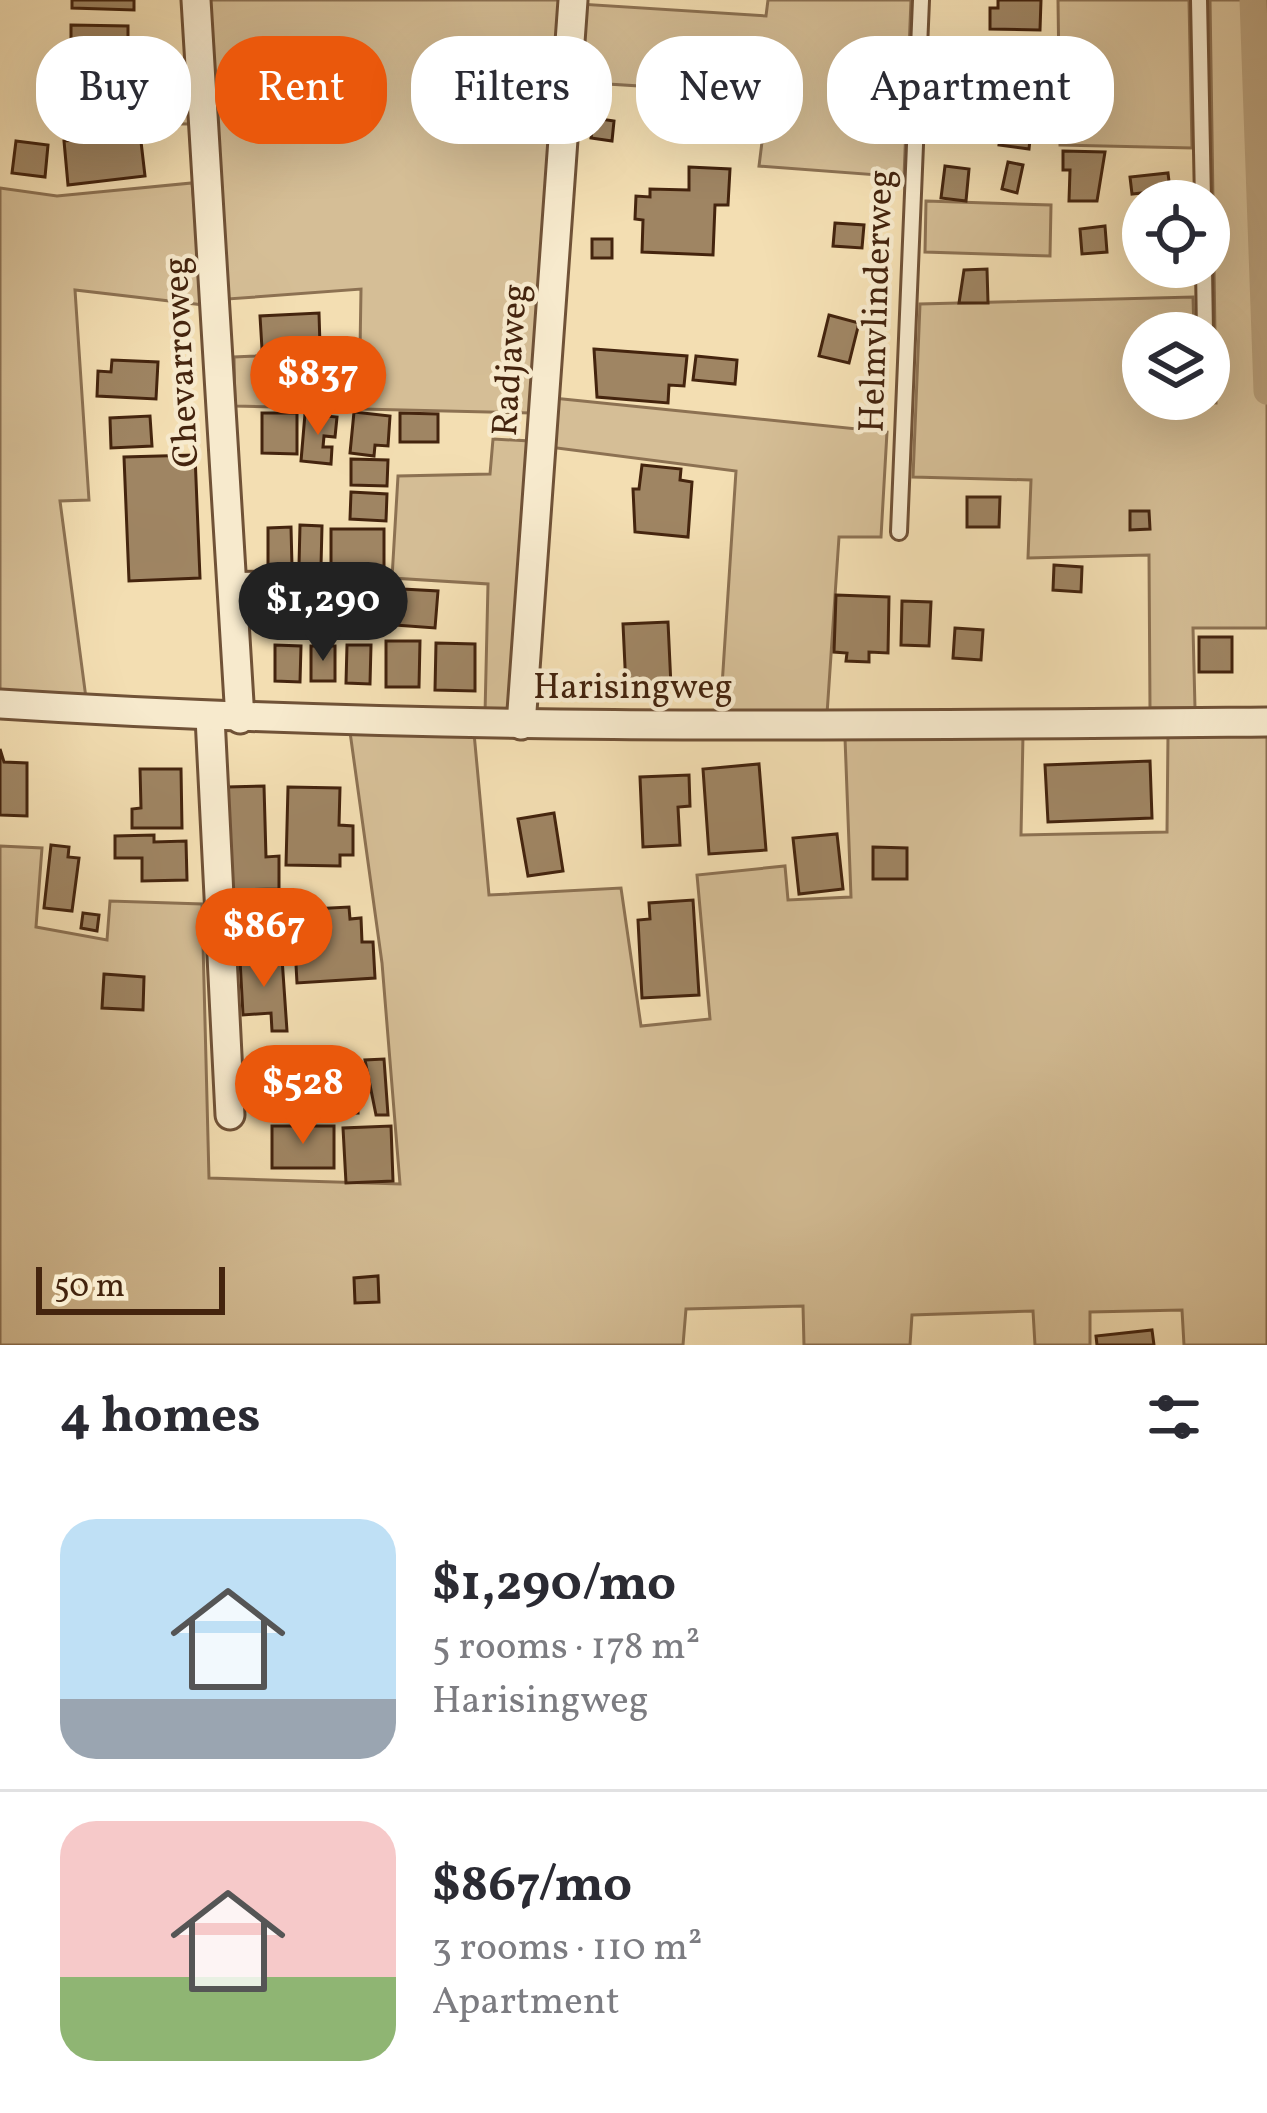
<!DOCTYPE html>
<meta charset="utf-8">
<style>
body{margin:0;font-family:Vollkorn,serif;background:#f7f7f7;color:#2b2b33;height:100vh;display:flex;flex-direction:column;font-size:45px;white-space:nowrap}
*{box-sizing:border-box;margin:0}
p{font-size:39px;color:#7c7c81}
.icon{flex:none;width:66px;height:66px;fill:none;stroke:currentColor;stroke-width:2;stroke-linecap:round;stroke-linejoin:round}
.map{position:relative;height:1345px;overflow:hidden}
.panel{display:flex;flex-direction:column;background:#fff;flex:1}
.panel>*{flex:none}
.guide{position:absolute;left:36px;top:36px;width:1197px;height:108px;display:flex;gap:24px}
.buttons{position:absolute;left:1122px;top:180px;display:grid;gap:24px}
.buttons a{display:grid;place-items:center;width:108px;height:108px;border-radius:50%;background:#fff;box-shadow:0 12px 48px #0002;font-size:60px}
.scale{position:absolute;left:36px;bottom:30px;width:189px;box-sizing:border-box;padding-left:12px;border:6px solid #44240e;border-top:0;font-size:33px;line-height:42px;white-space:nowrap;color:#44240e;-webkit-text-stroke:9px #f7eacd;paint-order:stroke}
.price{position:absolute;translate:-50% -102px;padding:0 27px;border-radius:42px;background:#ea580c;color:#fff;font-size:39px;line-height:78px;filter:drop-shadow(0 3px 6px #0008)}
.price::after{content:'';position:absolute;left:50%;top:72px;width:36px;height:27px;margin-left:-18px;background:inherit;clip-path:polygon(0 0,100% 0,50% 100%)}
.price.current{background:#222;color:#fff}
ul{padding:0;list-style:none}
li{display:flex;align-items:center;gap:36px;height:300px;padding:0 60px}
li+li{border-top:3px solid #e1e1e2}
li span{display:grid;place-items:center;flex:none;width:336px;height:240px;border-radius:36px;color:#555}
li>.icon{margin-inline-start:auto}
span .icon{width:144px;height:144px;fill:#fffc;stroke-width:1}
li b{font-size:51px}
h2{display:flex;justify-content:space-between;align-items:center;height:144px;padding:0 60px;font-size:51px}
.pill{padding:0 42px;border-radius:48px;background:#fff;box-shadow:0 12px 48px #0002;font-size:42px;line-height:108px}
.pill.current{background:#ea580c;color:#fff}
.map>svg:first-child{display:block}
</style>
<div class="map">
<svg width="1267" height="1345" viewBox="0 0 1267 1345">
<rect width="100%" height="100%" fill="#f3deb2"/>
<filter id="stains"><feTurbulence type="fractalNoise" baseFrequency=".00167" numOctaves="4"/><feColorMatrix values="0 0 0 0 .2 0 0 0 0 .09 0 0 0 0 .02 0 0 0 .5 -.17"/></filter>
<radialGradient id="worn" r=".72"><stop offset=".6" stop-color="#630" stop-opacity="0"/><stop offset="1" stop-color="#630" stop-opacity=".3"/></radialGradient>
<g fill="#d5be96" stroke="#8c7152" stroke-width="3">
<polygon points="208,0 563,0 533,413 235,406 234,357 360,351 361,289 228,299"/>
<polygon points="768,0 911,0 904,177 759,166 768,94 576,82 580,4 766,16"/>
<polygon points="1058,0 1189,0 1192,148 1060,145"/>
<polygon points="1210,0 1267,0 1267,628 1193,628 1195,708 1150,708 1149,555 1028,558 1031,480 913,477 920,304 1193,297 1194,333 1143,333 1143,399 1216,403"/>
<polygon points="56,69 186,70 189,124 60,123"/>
<polygon points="192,183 204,305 75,290 89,500 60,501 86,698 0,691 0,188 57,196"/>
<polygon points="926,201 1051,205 1050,256 925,252"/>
<polygon points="553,398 887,432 881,537 839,537 827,714 720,717 736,471 549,447"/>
<polygon points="493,439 530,441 515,706 485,714 488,584 392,578 398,476 490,474"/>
<polygon points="350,732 474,733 489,895 621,888 641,1026 710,1019 697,875 785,866 788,900 851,897 845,738 1023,735 1021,835 1167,832 1168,736 1267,734 1267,1345 1184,1345 1182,1310 1090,1312 1090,1345 1035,1345 1033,1311 912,1315 910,1345 804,1345 803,1306 686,1309 683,1345 0,1345 0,846 42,848 36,927 107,940 110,901 202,904 209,1178 400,1184 382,963"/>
</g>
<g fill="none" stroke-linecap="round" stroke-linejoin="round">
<polyline stroke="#b89f7a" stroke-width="27" points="1253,0 1267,391"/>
</g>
<g fill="#9f8563" stroke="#44240e" stroke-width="3">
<polygon points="72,0 134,0 134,10 72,8"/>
<polygon points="998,0 1041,0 1040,30 990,29 990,8 998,8"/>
<polygon points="71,25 128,26 128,47 119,47 118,66 71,66"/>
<polygon points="961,44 1011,45 1011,83 961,82"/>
<polygon points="1004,110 1033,113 1029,149 999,145"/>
<polygon points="594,118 614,121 612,141 591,138"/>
<polygon points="140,133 145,176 68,185 64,141"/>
<polygon points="16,141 48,145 45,177 12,173"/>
<polygon points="1063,151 1105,152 1097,201 1069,201 1070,170 1063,170"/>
<polygon points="1008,162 1023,165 1017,193 1002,189"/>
<polygon points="945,166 969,169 966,201 941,198"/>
<polygon points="689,167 730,169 728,205 715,205 713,255 642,252 643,220 635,219 636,196 650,197 650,189 689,190"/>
<polygon points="1168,173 1170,190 1132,194 1130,177"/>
<polygon points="835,223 864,225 862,248 833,246"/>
<polygon points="1105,226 1107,252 1082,254 1080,229"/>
<rect x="592" y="239" width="20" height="19"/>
<polygon points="987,269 988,303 959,303 964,270"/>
<polygon points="319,313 320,346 262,349 260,316"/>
<polygon points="829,315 859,323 849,363 819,356"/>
<polygon points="594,349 687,356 684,386 669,385 668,403 597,397"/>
<polygon points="696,356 737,360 735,384 693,380"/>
<polygon points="112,360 158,362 156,399 97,396 98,371 111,372"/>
<polygon points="354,412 390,416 388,446 375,445 374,456 350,453"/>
<polygon points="262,413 297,413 297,454 262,453"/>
<polygon points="400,413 438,414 438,442 400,442"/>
<polygon points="305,414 337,417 335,437 324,436 323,447 332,447 331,464 301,461"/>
<polygon points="150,416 152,446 111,448 110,418"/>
<polygon points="195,455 200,578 129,581 124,457"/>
<polygon points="351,459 388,460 387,486 351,485"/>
<polygon points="642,465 681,469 680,480 692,482 688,537 635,532 633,489 639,489"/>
<polygon points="351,492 387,494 386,521 350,519"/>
<polygon points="967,497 1000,497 999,527 967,527"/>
<polygon points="1130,511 1149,511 1150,529 1130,530"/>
<polygon points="300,525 322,526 321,566 299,565"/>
<polygon points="291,527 292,566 268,567 268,528"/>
<polygon points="331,529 384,529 384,566 331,567"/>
<polygon points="1054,565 1082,567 1081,592 1053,590"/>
<polygon points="384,588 438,591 435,628 382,624"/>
<polygon points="274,594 302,594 303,637 274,637"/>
<polygon points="313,594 340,595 339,637 311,636"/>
<polygon points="836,595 889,597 888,653 869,652 869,662 846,661 847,653 834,652"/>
<polygon points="348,599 372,600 371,636 347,635"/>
<polygon points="902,601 931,602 929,646 901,645"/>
<polygon points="668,622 671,686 626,688 623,624"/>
<polygon points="955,628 983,630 981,660 953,658"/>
<rect x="1199" y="637" width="33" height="35"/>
<polygon points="386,641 420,641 419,687 386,687"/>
<polygon points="436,643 475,644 475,691 435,690"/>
<polygon points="275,645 301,646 300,682 275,681"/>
<polygon points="347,645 371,645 370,684 346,683"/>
<rect x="311" y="646" width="24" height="35"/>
<polygon points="0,749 4,762 27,763 27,816 0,815"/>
<polygon points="1150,761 1152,818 1048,822 1045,765"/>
<polygon points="759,764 766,850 709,854 703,769"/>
<polygon points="140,769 181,769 182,828 132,828 132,809 141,808"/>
<polygon points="689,775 690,806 678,807 680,845 643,847 640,777"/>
<polygon points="264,786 266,857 279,856 279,889 229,890 227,787"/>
<polygon points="288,787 340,788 339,825 353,826 353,855 340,855 340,866 286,865"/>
<polygon points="554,813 563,871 528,876 518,819"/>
<polygon points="837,834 843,889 799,894 793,838"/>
<polygon points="154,835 154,842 186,841 187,880 142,881 142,858 115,858 115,836"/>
<polygon points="51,845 69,847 68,857 79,858 72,911 44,908"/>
<polygon points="873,847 907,848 907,879 873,879"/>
<polygon points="284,895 287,948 244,950 241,897"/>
<polygon points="693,900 699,995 642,998 638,920 650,919 649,903"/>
<polygon points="349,907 350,919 361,918 362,942 373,942 375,978 297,983 293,910"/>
<polygon points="83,913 99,915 97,931 81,928"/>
<polygon points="282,958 287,1031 272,1031 271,1013 243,1015 240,960"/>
<polygon points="104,974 144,977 143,1010 102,1008"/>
<polygon points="384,1059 388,1115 376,1115 365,1060"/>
<polygon points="357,1072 358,1113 283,1115 282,1074"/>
<rect x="272" y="1126" width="62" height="42"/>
<polygon points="391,1126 393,1181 346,1183 343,1128"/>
<polygon points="378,1276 379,1302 355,1303 354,1278"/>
<polygon points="1152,1330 1154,1345 1097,1345 1096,1336"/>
</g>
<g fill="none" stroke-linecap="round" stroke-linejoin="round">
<g stroke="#705237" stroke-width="20">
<g id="service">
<polyline points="1199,0 1203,201"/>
<polyline points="1204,267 1205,333"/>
<polyline points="899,532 921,0"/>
<polyline points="232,580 375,579"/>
</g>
</g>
<g stroke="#705237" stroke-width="33">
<g id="minor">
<polyline points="196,0 240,719"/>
<path d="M 0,704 C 422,731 844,726 1267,722"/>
<polyline points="210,717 230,1115"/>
<polyline points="521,725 573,0"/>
</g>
</g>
<use href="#service" stroke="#f7eacd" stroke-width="14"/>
<use href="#minor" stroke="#f7eacd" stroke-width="27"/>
</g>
<g text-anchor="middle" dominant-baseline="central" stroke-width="9" stroke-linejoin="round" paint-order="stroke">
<g font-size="36" fill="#44240e" stroke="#f7eacd">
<text transform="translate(878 301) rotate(-88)">Helmvlinderweg</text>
<text transform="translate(512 360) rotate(-86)">Radjaweg</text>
<text transform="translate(183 362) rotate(-93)">Chevarroweg</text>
<text x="633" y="689">Harisingweg</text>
</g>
</g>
<rect width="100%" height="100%" filter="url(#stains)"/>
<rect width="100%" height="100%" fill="url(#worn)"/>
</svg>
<div class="buttons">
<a><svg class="icon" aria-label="locate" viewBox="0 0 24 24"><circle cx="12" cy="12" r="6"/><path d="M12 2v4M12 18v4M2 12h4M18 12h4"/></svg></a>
<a><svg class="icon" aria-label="layers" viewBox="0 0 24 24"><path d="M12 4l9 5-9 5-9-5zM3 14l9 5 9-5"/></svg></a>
</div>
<div class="scale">50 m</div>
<b class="price" style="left:318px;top:438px">$837</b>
<b class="price current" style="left:323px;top:664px">$1,290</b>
<b class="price" style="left:264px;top:990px">$867</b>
<b class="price" style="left:303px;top:1147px">$528</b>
<div class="guide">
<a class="pill">Buy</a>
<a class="pill current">Rent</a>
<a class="pill">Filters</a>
<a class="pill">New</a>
<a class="pill">Apartment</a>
</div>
</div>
<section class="panel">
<h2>4 homes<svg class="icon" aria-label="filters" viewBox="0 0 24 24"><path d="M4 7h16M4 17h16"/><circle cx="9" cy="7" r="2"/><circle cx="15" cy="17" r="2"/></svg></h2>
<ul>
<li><span style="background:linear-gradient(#bfe0f5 75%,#9aa5b1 0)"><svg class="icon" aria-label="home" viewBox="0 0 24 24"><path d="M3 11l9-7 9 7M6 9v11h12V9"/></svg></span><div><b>$1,290/mo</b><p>5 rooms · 178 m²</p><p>Harisingweg</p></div></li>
<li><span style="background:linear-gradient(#f6c9c9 65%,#8fb573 0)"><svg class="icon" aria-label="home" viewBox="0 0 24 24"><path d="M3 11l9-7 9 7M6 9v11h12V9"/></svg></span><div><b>$867/mo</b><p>3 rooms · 110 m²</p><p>Apartment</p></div></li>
</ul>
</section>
